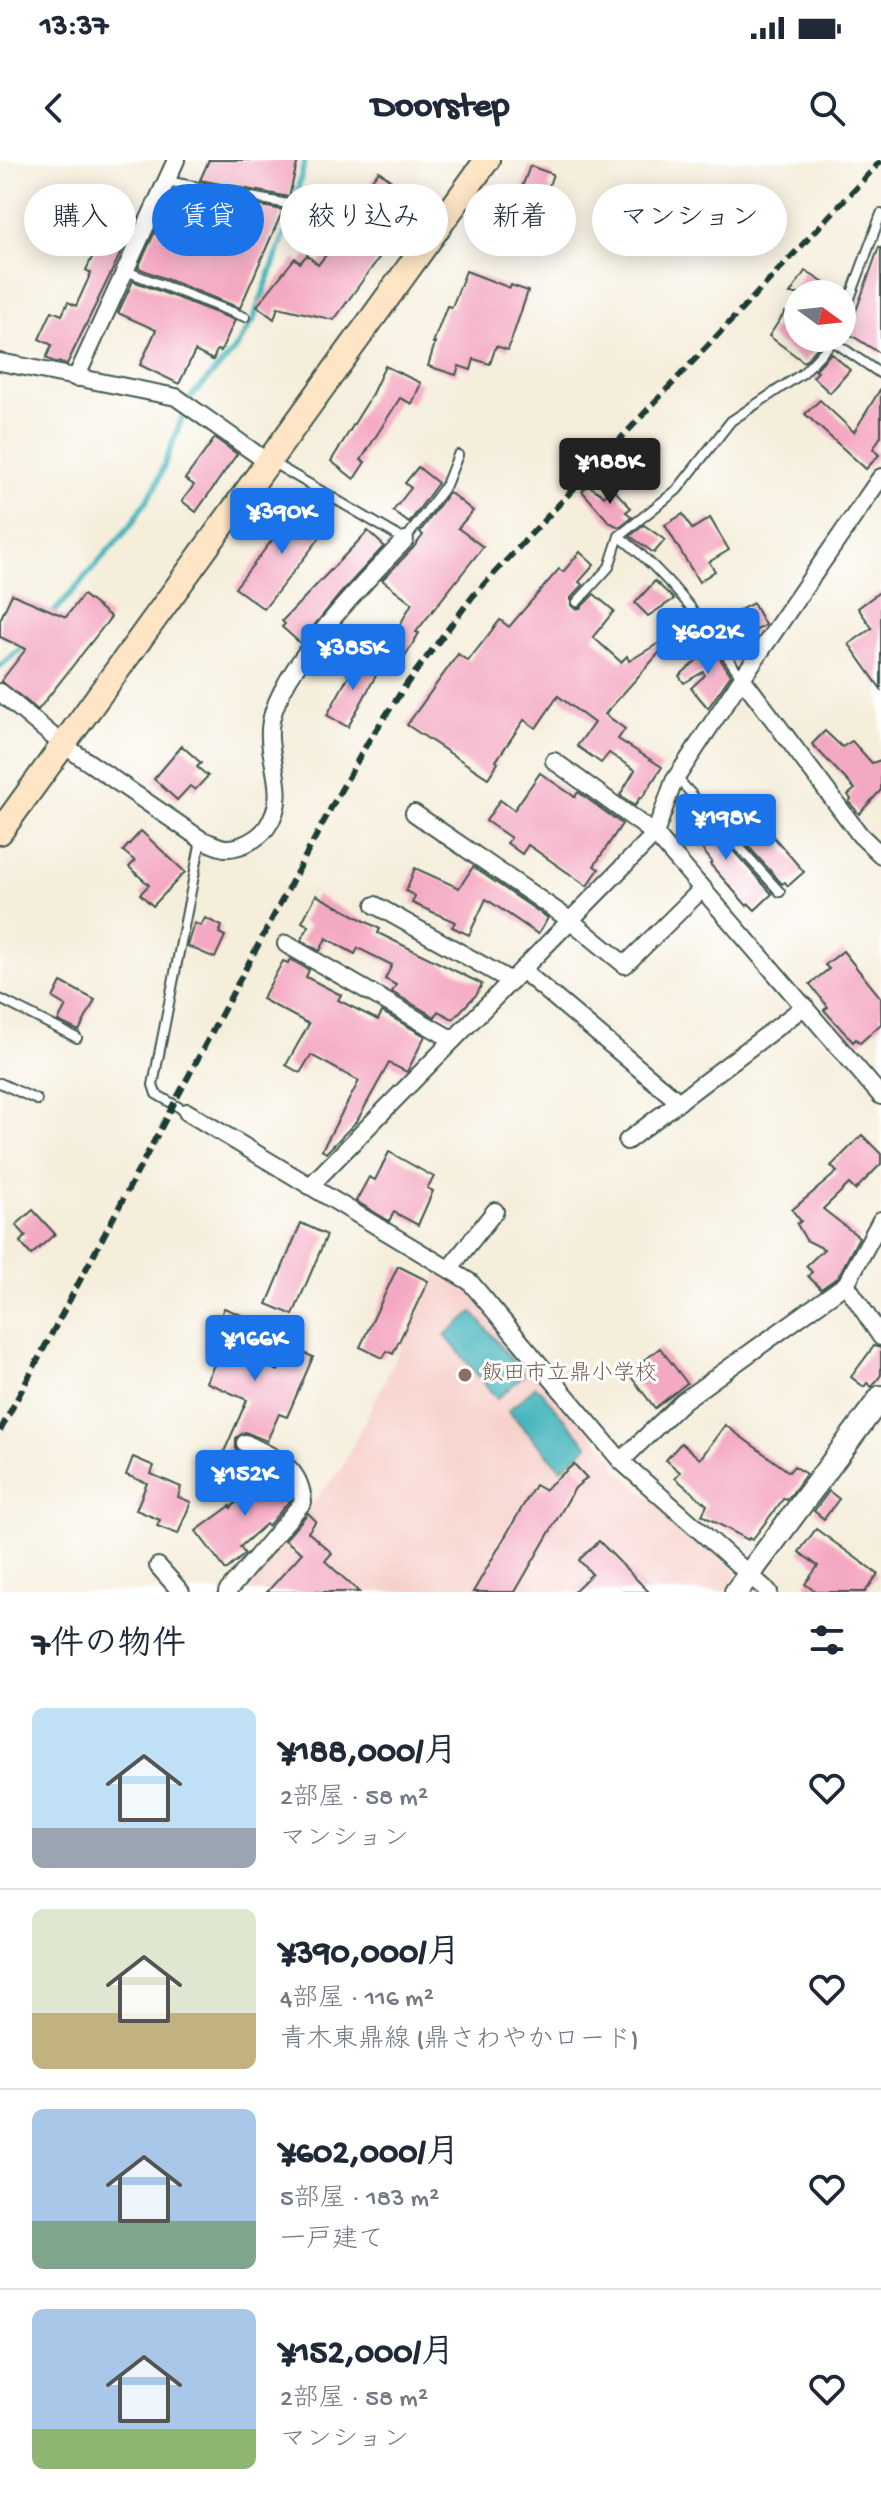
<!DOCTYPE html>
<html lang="ja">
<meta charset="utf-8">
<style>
body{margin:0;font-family:"Gochi Hand","Klee One",sans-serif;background:#f6f6f7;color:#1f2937;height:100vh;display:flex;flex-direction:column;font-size:30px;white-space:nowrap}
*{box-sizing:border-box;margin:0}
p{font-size:26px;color:#747a83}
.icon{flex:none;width:44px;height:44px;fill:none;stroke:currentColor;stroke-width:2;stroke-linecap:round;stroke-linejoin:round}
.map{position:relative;height:1432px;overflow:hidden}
.side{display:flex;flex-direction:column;background:#fff;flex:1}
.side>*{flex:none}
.banner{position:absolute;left:24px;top:24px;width:834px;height:72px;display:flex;gap:16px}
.needle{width:52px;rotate:105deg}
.buttons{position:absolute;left:784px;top:120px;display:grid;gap:16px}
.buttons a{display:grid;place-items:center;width:72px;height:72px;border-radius:50%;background:#fff;box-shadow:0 4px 20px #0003;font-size:40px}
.price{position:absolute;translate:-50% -68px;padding:0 18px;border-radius:8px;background:#1a73e8;color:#fff;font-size:26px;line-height:52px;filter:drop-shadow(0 2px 4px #0008)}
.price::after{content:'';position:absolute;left:50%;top:48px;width:24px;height:18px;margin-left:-12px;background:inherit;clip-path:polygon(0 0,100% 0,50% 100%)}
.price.on{background:#222;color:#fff}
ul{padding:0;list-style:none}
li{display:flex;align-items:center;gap:24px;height:200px;padding:0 32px}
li+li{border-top:2px solid #e0e1e3}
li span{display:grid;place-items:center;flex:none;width:224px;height:160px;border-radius:12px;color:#555}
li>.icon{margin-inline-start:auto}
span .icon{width:96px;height:96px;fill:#fffc;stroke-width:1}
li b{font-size:34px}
h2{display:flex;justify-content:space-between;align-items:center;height:96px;padding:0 32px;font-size:34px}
.chip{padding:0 28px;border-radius:36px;background:#fff;box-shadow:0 4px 20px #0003;font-size:28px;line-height:72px}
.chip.on{background:#1a73e8;color:#fff}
.status{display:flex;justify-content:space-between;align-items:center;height:56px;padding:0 40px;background:#fff;direction:ltr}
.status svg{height:22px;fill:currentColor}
header{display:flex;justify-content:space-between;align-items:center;height:104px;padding:0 32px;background:#fff;font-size:36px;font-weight:800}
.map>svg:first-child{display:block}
</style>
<div class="status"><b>13:37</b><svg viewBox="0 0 49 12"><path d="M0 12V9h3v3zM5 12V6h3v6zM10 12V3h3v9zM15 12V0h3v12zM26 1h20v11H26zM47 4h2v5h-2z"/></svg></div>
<header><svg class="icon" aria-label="back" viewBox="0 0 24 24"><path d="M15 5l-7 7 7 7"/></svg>Doorstep<svg class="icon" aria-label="search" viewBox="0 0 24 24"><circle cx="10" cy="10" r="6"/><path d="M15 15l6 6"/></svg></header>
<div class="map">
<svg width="881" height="1432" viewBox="0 0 881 1432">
<rect width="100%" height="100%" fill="#fff"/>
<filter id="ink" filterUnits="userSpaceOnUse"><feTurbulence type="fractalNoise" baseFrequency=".0125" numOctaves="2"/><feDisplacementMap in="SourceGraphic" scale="16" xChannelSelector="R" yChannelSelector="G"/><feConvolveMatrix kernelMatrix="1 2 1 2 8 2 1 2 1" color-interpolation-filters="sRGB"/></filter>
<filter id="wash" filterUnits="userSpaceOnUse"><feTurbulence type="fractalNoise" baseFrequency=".006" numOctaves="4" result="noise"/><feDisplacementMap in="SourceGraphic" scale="32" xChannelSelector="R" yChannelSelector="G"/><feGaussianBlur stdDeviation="1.8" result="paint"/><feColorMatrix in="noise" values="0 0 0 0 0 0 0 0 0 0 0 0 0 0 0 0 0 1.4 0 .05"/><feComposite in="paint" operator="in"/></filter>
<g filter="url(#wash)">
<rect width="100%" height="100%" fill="#f5eedb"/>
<polygon fill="#f7d0ca" points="439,1110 472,1131 614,1299 616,1309 738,1413 724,1432 236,1432 341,1309"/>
<g fill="#46b6bd" stroke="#327a78" stroke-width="2">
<polygon points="473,1152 524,1215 497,1239 445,1175"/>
<polygon points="536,1226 588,1286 561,1309 508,1251"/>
</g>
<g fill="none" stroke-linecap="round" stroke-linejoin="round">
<g stroke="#46b6bd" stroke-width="6">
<polyline points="191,237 234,191 253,161 292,53 305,0"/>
<polyline points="50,457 131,365 156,326 184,253"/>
<polyline points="0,506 26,484"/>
</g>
</g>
<g id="blocks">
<g fill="#f4a9c2">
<polygon points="209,0 298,0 289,37 200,20"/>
<polygon points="530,6 553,14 548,28 551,29 541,57 548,60 542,81 533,78 529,89 506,82 513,60 510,59"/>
<polygon points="379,11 415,40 378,86 384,91 334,160 278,147 274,159 257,146 295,98 300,103 307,95 318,105 355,59 347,52"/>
<polygon points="194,33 283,50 240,148 138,108 158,65 175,73"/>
<polygon points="110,44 138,57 67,204 52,201 46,198 52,185 39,179 52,151 62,155 68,142 76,146 91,113 86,110 100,81 93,78"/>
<polygon points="879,87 881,88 881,194 848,173"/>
<polygon points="466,111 510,128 511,125 528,131 508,190 496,186 490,204 474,199 471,210 459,206 456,215 428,206 435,183 433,183 447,146 452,147"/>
<polygon points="805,111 818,119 841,134 790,134"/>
<polygon points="133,121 235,160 221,191 217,190 213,200 195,191 179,224 140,205 156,170 118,153"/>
<polygon points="785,152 798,164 798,178 814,178 821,184 804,202 769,176"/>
<polygon points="831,193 850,210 830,233 813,217 818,212 815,210"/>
<polygon points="385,206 421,223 412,244 400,238 361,300 365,302 354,319 331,301 370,238"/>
<polygon points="881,228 881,276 873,289 879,295 866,309 805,254 820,240 854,272"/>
<polygon points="215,278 237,294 196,352 182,341 194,325 185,319"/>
<polygon points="418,307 438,323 409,363 393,351 411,328 405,323"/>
<polygon points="588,325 604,336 612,328 631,348 626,352 632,357 619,367 609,362 582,331"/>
<polygon points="449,332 473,351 458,368 483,387 416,472 419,473 403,500 386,490 412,443 382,420 413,388 423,375 420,372"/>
<polygon points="300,344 330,365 264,449 235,428"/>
<polygon points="683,354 692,369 710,358 729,390 709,402 715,411 699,422 665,365"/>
<polygon points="644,365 665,380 654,393 630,376"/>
<polygon points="368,371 384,386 340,434 300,483 282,467 285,464 282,461"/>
<polygon points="580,392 594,405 579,422 583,425 571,438 571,445 575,449 580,448 594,434 614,451 593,477 621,502 627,496 629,501 664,480 667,484 605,554 625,569 618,579 662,607 642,638 640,637 635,646 620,635 635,610 609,593 601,603 577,586 594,563 558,536 536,568 524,560 496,601 498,603 488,618 407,565 458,494 468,501 500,460 509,467 559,409 563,412"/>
<polygon points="655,421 674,439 648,456 635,443"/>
<polygon points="881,431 881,529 849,484 872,468 858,448"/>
<polygon points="12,434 66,457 83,435 111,457 38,550 1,521 26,489 0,477 0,460"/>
<polygon points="753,443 765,465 745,477 750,485 734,494 723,478 730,472 723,459"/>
<polygon points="712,487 731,515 708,548 691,528 705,515 703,512 684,523 679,516"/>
<polygon points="359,497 380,508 348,567 327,555"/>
<polygon points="825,571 842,587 852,581 872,603 881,600 881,630 859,654 849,642 851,639 848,635 855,629 812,584"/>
<polygon points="182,586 201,603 197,607 208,616 195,630 190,626 177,640 154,619"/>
<polygon points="540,613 575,637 578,632 622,664 594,706 599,709 587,726 528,685 522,694 507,683 511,678 486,661 500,640 514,650"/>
<polygon points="691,646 714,676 716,674 727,687 729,686 772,734 755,750 749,744 747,746 710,704 712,702 677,657"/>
<polygon points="759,660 804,712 788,726 785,722 782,724 740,677"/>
<polygon points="141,671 185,712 153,746 140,734 149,725 129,707 135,701 123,691"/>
<polygon points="473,707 548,758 538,774 486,739 469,775 452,767 455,762 412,743 415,736 406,731 415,708 459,728"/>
<polygon points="316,735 380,769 378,773 482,824 477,834 453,859 438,851 435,857 392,832 396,825 385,819 392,805 358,788 355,794 326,778 320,791 301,780 309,766 302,762"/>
<polygon points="205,758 222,766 219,773 225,776 215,798 187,786 194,763 201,766"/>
<polygon points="843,791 881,838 881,864 860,883 856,879 853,882 824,850 828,847 810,824 829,809 825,805"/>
<polygon points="290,799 309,810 306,817 341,835 338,840 378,860 382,852 425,876 407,912 389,903 357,961 326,993 322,990 359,921 311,895 300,913 286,905 309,864 262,839 283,801 288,803"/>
<polygon points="61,822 95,840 79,871 58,861 66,846 53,838"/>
<polygon points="862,975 881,994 881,1004 855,1030 849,1024 823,1049 859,1077 838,1117 821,1129 808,1116 812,1112 806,1106 824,1089 806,1080 797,1064 801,1061 792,1050 837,1012 831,1006"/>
<polygon points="389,992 434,1017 427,1028 433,1031 418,1065 394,1052 389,1061 356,1041 369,1017 375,1020"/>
<polygon points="33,1050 55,1074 31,1095 20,1082 26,1076 16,1065"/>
<polygon points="301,1063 327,1075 293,1155 267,1144"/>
<polygon points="398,1106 428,1121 393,1194 387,1191 383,1198 360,1187"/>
<polygon points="224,1148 249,1158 240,1178 245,1180 240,1194 278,1211 289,1186 313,1197 287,1257 279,1254 267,1281 245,1272 236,1278 236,1290 258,1302 256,1306 223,1294 247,1240 206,1222 227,1177 217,1173 220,1166 217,1165"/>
<polygon points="874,1186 881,1188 881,1215 872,1227 867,1223 864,1227 851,1217"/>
<polygon points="660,1188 687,1223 655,1248 628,1213"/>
<polygon points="725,1265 789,1312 794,1306 806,1314 791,1335 786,1340 784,1338 752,1380 749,1378 748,1380 702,1355 707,1345 675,1318 680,1312 666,1300 681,1283 700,1299"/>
<polygon points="133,1297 154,1306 151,1314 181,1327 178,1337 191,1342 178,1374 157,1366 160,1360 136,1350 147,1323 126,1315"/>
<polygon points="574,1304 587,1318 575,1328 515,1432 473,1432 535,1325 544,1330"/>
<polygon points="269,1308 274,1316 278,1314 283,1318 291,1339 268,1366 266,1364 240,1387 245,1394 226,1410 196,1371 230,1346 231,1348"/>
<polygon points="829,1331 839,1339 824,1359 814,1351"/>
<polygon points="308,1353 316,1361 308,1372 332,1393 325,1401 359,1432 267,1432 302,1393 285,1380"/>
<polygon points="816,1369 878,1414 865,1432 816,1432 805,1424 818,1406 799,1392"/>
<polygon points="599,1381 649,1432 573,1432 592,1414 579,1400"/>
</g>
</g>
</g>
<g filter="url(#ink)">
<use href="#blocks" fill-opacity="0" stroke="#3f584d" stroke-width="2"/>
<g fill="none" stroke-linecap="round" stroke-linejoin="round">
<g stroke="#3f584d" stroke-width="12">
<g id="service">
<polyline points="167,21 288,44"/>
<polyline points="126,111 245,157"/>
<polyline points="842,160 881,54"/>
<polyline points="834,182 881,214"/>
<polyline points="280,307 405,380 446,325 458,295"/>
<path d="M 619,376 C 669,415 706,464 741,517"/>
<polyline points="577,442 609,407 619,376 677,330 731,261 803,213 836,178"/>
<polyline points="677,618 780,732"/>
<polyline points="0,839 77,878"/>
<polyline points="0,923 37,940"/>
<polyline points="187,952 156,934 153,925 201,680"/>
</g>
</g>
<g stroke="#3f584d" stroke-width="20">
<g id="minor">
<polyline points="0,202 176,237 269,303"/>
<polyline points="76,218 176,0"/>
<polyline points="742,518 860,675 881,695"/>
<path d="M 0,532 L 62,584 L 202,680 C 209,682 217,687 225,688 C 239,689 259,679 267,667 C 292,632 264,598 271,561 C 282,506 365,421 405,380"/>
<polyline points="554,601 655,674 881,936"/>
<polyline points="414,653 570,760 625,805 703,728"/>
<polyline points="375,745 511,821"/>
<polyline points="286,784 453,880"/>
<polyline points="522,810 679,942"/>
<polyline points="187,952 470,1122 621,1301 769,1432"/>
<polyline points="627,981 805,846"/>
<polyline points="310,1026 655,674 674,621 742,518 881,317"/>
<polyline points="449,1109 495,1051"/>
<polyline points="846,1124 881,1177"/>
<polyline points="621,1301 683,1241 846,1124 881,1060"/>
<polyline points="158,1406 181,1432"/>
<path d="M 227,1432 L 303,1342 C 300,1305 275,1298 245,1283"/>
</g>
</g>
<g stroke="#3f584d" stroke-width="26">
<polyline id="tertiary" points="736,1432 881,1237"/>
</g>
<g stroke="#3f584d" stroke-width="28">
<polyline id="secondary" points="0,672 487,0"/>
</g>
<use href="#service" stroke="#fff" stroke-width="8"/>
<use href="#minor" stroke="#fff" stroke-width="16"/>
<use href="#tertiary" stroke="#fff" stroke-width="22"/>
<use href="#secondary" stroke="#fde5c5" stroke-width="24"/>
<polyline stroke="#1f3d34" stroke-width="6" stroke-dasharray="12 6" stroke-linecap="butt" points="0,1271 332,646 368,582 408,522 473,436 881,1"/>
</g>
</g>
<circle fill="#8d6e63" stroke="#fff" stroke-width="3" cx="465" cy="1215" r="8"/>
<g text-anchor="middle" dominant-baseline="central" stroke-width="6" stroke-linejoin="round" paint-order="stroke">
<g font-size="22" fill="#785e54" stroke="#fff" text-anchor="start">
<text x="481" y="1215">飯田市立鼎小学校</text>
</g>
</g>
</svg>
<div class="buttons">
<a><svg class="needle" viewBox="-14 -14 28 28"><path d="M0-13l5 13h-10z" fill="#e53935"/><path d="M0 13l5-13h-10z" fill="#747a83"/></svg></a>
</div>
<b class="price on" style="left:610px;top:346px">¥188K</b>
<b class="price" style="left:282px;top:396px">¥390K</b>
<b class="price" style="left:708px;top:516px">¥602K</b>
<b class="price" style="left:353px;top:532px">¥385K</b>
<b class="price" style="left:726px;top:702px">¥198K</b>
<b class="price" style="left:255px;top:1223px">¥166K</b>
<b class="price" style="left:245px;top:1358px">¥152K</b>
<div class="banner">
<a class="chip">購入</a>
<a class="chip on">賃貸</a>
<a class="chip">絞り込み</a>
<a class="chip">新着</a>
<a class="chip">マンション</a>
</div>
</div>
<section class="side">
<h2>7件の物件<svg class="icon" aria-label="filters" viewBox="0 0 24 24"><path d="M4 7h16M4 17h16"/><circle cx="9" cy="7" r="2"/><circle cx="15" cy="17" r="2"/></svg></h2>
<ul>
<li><span style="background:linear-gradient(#bfe0f5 75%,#9aa5b1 0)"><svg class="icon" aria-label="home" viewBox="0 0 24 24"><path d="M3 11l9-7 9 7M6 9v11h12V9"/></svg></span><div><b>¥188,000/月</b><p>2部屋 · 58 m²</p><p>マンション</p></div><svg class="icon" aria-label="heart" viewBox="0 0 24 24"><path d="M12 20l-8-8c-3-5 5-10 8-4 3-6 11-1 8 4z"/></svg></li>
<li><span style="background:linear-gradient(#dfe7d0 65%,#c2b280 0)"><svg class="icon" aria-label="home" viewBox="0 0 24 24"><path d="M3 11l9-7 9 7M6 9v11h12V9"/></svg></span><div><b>¥390,000/月</b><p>4部屋 · 116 m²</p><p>青木東鼎線 (鼎さわやかロード)</p></div><svg class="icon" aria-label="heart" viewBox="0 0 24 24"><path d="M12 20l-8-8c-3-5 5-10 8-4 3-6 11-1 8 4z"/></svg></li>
<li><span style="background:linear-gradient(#a9c7e8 70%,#7fa58c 0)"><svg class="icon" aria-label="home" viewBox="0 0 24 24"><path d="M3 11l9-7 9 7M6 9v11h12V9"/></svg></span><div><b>¥602,000/月</b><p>5部屋 · 183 m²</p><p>一戸建て</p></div><svg class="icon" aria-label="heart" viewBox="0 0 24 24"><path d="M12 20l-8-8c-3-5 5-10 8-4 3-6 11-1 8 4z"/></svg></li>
<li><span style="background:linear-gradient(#a9c7e8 75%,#8fb573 0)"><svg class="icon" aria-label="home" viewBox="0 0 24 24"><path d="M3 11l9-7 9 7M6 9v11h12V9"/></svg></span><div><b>¥152,000/月</b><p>2部屋 · 58 m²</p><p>マンション</p></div><svg class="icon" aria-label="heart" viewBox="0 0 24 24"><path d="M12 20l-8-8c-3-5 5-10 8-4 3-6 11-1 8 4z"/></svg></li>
</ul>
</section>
